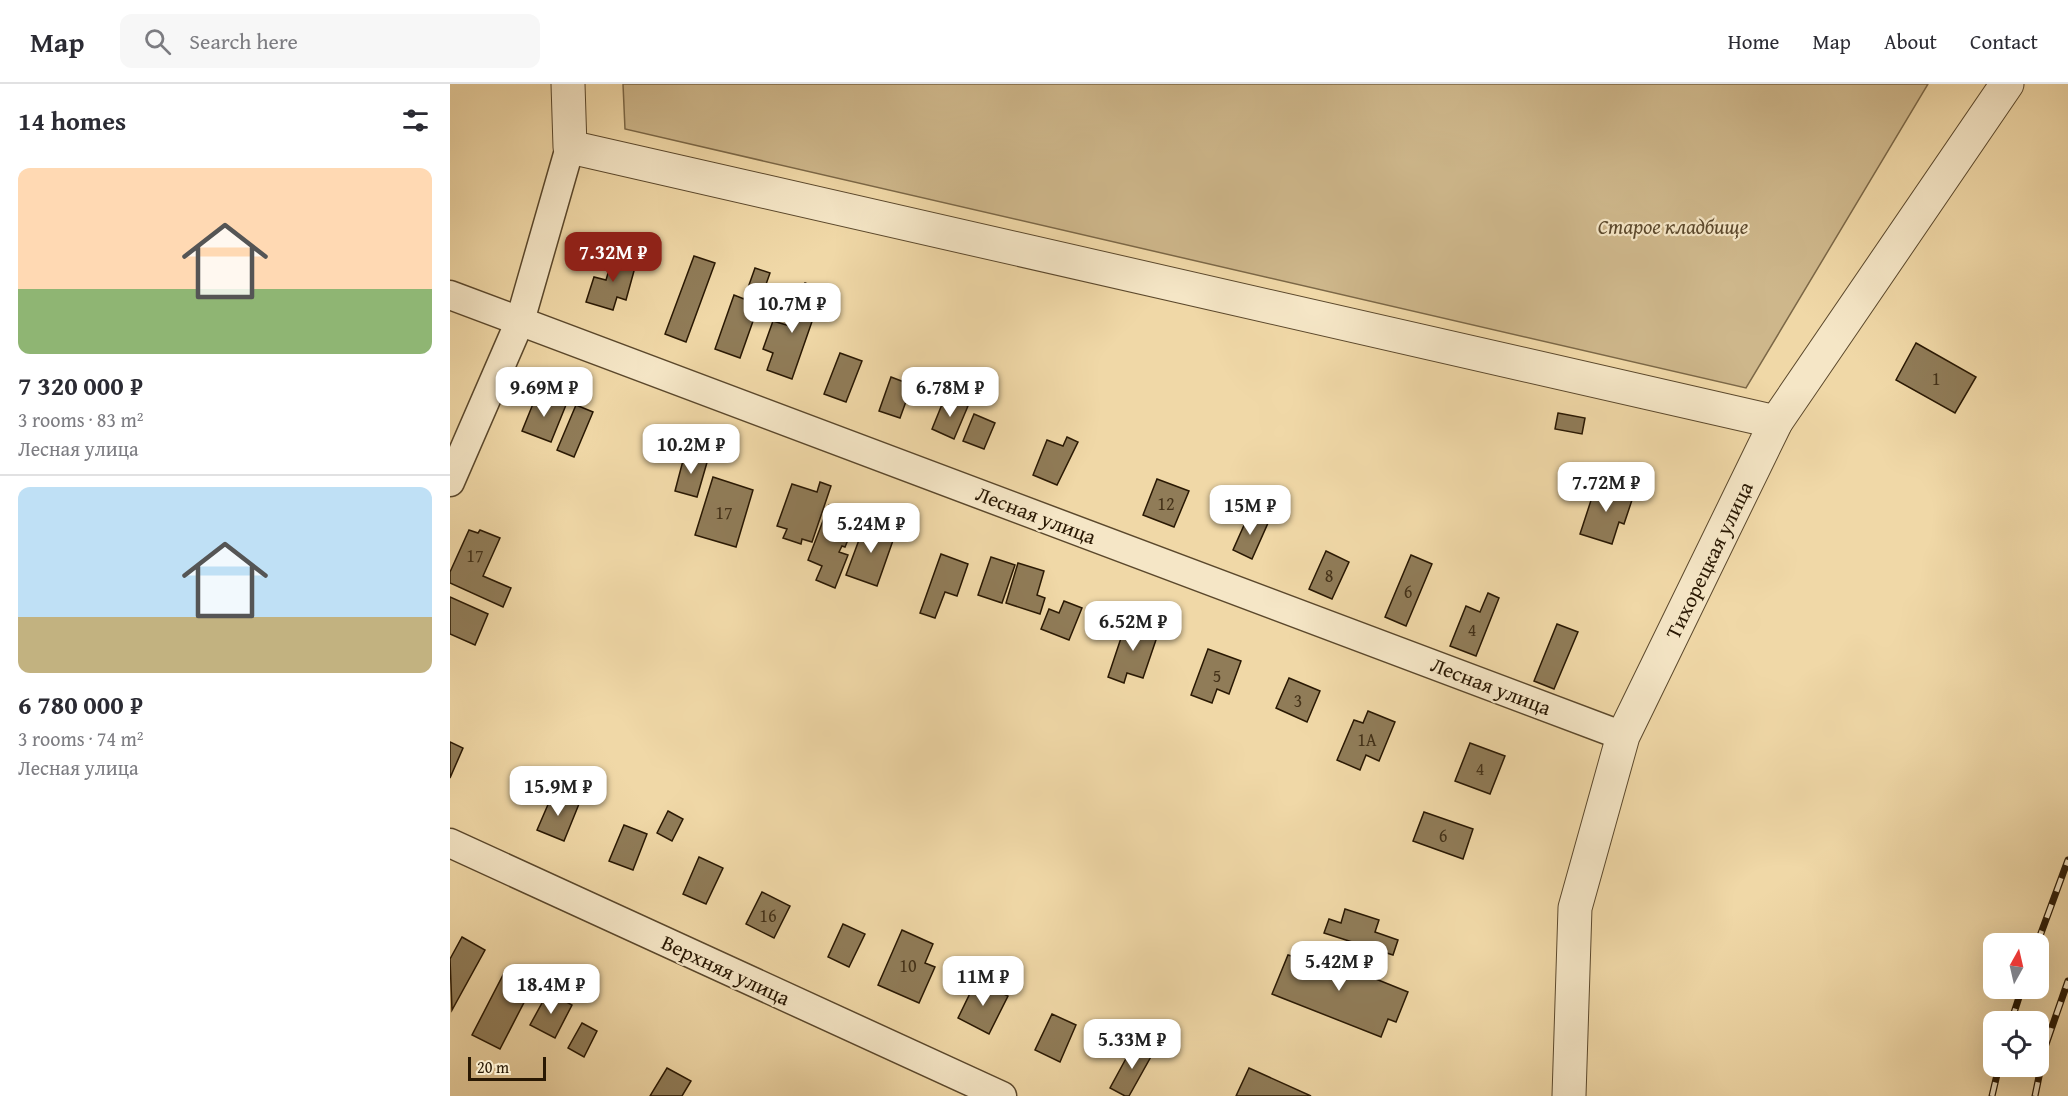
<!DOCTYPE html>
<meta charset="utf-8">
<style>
body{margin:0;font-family:"Gentium Book Plus",serif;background:#f7f7f7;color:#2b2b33;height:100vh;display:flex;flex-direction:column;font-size:22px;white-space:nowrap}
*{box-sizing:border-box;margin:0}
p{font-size:20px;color:#7c7c81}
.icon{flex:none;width:33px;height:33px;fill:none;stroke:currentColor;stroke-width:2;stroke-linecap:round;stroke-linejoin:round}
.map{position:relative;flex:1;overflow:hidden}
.details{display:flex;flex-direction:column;background:#fff;width:450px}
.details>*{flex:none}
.needle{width:39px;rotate:8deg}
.controls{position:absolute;left:1533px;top:849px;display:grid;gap:12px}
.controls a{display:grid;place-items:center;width:66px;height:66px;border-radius:12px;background:#fff;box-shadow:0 6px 24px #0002;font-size:30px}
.scale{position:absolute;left:18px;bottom:15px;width:78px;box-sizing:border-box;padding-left:6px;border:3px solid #291803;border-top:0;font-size:16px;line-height:21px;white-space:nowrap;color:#291803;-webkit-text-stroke:4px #f5e6c6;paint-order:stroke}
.price{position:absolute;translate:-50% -51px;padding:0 14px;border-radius:12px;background:#fff;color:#222;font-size:20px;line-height:39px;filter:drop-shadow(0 2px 3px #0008)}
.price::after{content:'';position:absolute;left:50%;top:36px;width:18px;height:14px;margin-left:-9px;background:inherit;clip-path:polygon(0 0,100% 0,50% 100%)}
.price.on{background:#8f2418;color:#fff}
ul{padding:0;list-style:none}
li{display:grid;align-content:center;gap:12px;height:318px;padding:0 18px}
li+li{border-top:2px solid #e1e1e2}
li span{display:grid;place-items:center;height:186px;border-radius:12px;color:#555}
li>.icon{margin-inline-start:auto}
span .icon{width:108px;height:108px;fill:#fffc;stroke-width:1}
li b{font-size:26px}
h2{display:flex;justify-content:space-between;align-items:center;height:72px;padding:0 18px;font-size:26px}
header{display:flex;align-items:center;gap:36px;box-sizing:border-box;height:84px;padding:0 30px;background:#fff;border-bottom:2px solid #e1e1e2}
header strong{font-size:28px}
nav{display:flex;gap:33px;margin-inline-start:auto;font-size:21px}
.search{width:420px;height:54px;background:#f7f7f7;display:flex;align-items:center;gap:15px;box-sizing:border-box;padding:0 21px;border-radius:12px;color:#7c7c81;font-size:22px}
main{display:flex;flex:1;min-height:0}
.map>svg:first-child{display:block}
</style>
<header>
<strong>Map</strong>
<div class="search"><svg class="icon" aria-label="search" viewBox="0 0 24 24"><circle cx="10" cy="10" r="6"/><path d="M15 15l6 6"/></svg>Search here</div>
<nav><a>Home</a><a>Map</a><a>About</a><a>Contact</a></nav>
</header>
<main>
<section class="details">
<h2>14 homes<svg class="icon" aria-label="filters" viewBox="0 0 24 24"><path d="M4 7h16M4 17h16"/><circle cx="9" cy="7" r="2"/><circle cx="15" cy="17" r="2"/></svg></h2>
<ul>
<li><span style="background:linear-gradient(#ffd9b3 65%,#8fb573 0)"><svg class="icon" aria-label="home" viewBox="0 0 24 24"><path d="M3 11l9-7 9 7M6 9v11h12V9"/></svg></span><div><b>7 320 000 ₽</b><p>3 rooms · 83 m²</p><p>Лесная улица</p></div></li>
<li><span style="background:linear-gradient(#bfe0f5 70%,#c2b280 0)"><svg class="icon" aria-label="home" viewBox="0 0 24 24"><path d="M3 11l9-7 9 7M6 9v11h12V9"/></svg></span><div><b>6 780 000 ₽</b><p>3 rooms · 74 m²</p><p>Лесная улица</p></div></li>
</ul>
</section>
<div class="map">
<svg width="1618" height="1012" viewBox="0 0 1618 1012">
<rect width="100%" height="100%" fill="#f0d8a7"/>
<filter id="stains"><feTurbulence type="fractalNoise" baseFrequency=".00333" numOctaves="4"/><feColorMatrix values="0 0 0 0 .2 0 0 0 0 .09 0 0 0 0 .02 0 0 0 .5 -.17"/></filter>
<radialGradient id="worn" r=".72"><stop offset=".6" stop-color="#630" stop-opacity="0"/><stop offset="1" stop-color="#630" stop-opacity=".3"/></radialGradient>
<polygon fill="#ceb78b" stroke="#7c6847" stroke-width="1.5" points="173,0 1478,0 1296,304 175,45"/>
<g fill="#907c58" stroke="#291803" stroke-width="1.5">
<polygon points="164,169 187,176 176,216 167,213 163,226 136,218 144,193 156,196"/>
<polygon points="244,172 265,179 236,258 215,250"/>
<polygon points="305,184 320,189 290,274 265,265 284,211 294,215"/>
<polygon points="355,199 373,206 342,295 317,286 323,269 313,265 323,237 340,242"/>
<polygon points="1466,259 1526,293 1505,329 1446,296"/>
<polygon points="390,269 412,277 396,318 374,310"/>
<polygon points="441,293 462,301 450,334 429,327"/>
<polygon points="87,310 116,321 101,358 72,347"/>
<polygon points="495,313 518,322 504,355 482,345"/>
<polygon points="126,321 143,328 124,373 107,366"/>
<polygon points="1108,329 1135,334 1132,350 1105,345"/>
<polygon points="524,330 545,339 534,365 513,357"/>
<polygon points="617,353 628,358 607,401 583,391 597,356 613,362"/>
<polygon points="235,369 258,375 247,413 225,407"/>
<polygon points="263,393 303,406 286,463 245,451"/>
<polygon points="707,395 739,407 724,443 693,431"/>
<polygon points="370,398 381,402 362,458 352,455 351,460 333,454 337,445 327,442 342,400 367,408"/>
<polygon points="1147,398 1184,410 1174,440 1169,438 1162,460 1130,450"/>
<polygon points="379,421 408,432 395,463 392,462 389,468 398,471 385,504 366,496 372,482 358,476"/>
<polygon points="799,430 818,439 802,475 783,466"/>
<polygon points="416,437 446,448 427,502 396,491"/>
<polygon points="19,446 28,449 30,446 50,454 33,492 61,504 53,523 0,499 0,488"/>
<polygon points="876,467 899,478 882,515 859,505"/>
<polygon points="491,470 518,480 507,512 495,508 485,534 470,529"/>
<polygon points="961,471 982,480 956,542 935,533"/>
<polygon points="541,473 565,481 552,519 528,511"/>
<polygon points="568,479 594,487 587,511 595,514 590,530 556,519"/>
<polygon points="1038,509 1049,514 1026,572 1000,562 1016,522 1030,528"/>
<polygon points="0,513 38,530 25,561 0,550"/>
<polygon points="614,517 632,524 619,556 591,545 599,525 609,529"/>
<polygon points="677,536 709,547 693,594 677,589 674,599 658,593"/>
<polygon points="1107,540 1128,548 1104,605 1084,597"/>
<polygon points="758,565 791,577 779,610 767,605 762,619 741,611"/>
<polygon points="839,594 870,607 857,638 826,624"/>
<polygon points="918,627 945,638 929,677 916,671 910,686 887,676 904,636 913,639"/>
<polygon points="0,658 13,664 0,694"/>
<polygon points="1020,659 1055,672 1040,710 1005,697"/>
<polygon points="103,709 129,720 114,757 87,746"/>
<polygon points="218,727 233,735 222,757 207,749"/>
<polygon points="974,728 1023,745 1013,775 963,757"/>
<polygon points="174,741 197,750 183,786 159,777"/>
<polygon points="249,773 273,784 256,820 233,810"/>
<polygon points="312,808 340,822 324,854 296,840"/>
<polygon points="895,825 929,836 925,848 948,856 943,871 874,849 879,835 891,839"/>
<polygon points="393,840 415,850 399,883 378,873"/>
<polygon points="452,846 483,860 475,879 485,883 469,919 428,901"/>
<polygon points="12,853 35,866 2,926 0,875"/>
<polygon points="854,866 958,908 946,938 938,935 931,953 822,910 838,871 845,873 847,869"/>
<polygon points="54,889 82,903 50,965 22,951"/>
<polygon points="526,897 558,912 539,950 508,934"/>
<polygon points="98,908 122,921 105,954 80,941"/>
<polygon points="602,930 626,941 610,978 585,966"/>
<polygon points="132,939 147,947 134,973 118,964"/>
<polygon points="685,958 703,969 679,1012 675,1012 660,1004"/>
<polygon points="217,984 241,997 232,1012 200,1012"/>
<polygon points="799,984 861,1012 786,1012"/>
</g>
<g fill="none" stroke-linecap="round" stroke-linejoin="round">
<g stroke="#5b482c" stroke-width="31">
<g id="minor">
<polyline points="0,211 1173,652"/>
<polyline points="0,398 70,237 120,63"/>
<polyline points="0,759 552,1012"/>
</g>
</g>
<g stroke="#5b482c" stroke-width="35">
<g id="tertiary">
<polyline points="118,0 120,63 1326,338"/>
<polyline points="1119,1012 1125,824 1173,652 1326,338 1557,0"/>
</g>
</g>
<use href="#minor" stroke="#f5e6c6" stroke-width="28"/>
<use href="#tertiary" stroke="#f5e6c6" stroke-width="33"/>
<g stroke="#291803" stroke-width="7">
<g id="rail">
<polyline points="1587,860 1618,776"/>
<polyline points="1561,938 1572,904"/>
<polyline points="1542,1012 1549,982"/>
<polyline points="1585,1012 1595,963 1618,897"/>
</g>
</g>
<use href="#rail" stroke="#f5e6c6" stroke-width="4.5" stroke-dasharray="14" stroke-linecap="butt"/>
</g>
<g text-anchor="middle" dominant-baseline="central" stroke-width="4.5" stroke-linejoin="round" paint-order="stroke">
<g font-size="18" fill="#433118">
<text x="1486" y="294">1</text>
<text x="716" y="419">12</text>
<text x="274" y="428">17</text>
<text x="25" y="471">17</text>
<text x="879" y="491">8</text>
<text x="958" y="507">6</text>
<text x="1022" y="545">4</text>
<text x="767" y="591">5</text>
<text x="848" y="616">3</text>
<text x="917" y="655">1А</text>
<text x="1030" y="684">4</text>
<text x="993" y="751">6</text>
<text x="318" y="831">16</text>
<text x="458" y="881">10</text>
</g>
<g font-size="21" font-style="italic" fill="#5b482c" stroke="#f5e6c6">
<text x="1223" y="142">Старое кладбище</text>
</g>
<g font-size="21" fill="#291803" stroke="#f5e6c6">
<text transform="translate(586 431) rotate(21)">Лесная улица</text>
<text transform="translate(1259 476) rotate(-64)">Тихорецкая улица</text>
<text transform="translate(1041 602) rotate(21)">Лесная улица</text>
<text transform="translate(276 886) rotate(25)">Верхняя улица</text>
</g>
</g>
<rect width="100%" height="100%" filter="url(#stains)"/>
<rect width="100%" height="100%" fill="url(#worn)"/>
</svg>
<div class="controls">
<a><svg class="needle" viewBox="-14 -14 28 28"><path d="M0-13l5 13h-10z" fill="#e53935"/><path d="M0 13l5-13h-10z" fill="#7c7c81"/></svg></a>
<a><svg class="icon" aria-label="locate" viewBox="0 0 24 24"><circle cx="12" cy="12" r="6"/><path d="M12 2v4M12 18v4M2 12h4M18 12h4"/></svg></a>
</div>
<div class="scale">20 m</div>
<b class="price on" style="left:163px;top:199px">7.32M ₽</b>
<b class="price" style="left:342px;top:250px">10.7M ₽</b>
<b class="price" style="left:94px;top:334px">9.69M ₽</b>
<b class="price" style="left:500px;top:334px">6.78M ₽</b>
<b class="price" style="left:241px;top:391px">10.2M ₽</b>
<b class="price" style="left:1156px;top:429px">7.72M ₽</b>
<b class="price" style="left:800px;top:452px">15M ₽</b>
<b class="price" style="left:421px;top:470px">5.24M ₽</b>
<b class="price" style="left:683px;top:568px">6.52M ₽</b>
<b class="price" style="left:108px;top:733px">15.9M ₽</b>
<b class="price" style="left:889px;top:908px">5.42M ₽</b>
<b class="price" style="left:533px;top:923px">11M ₽</b>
<b class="price" style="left:101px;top:931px">18.4M ₽</b>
<b class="price" style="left:682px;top:986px">5.33M ₽</b>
</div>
</main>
